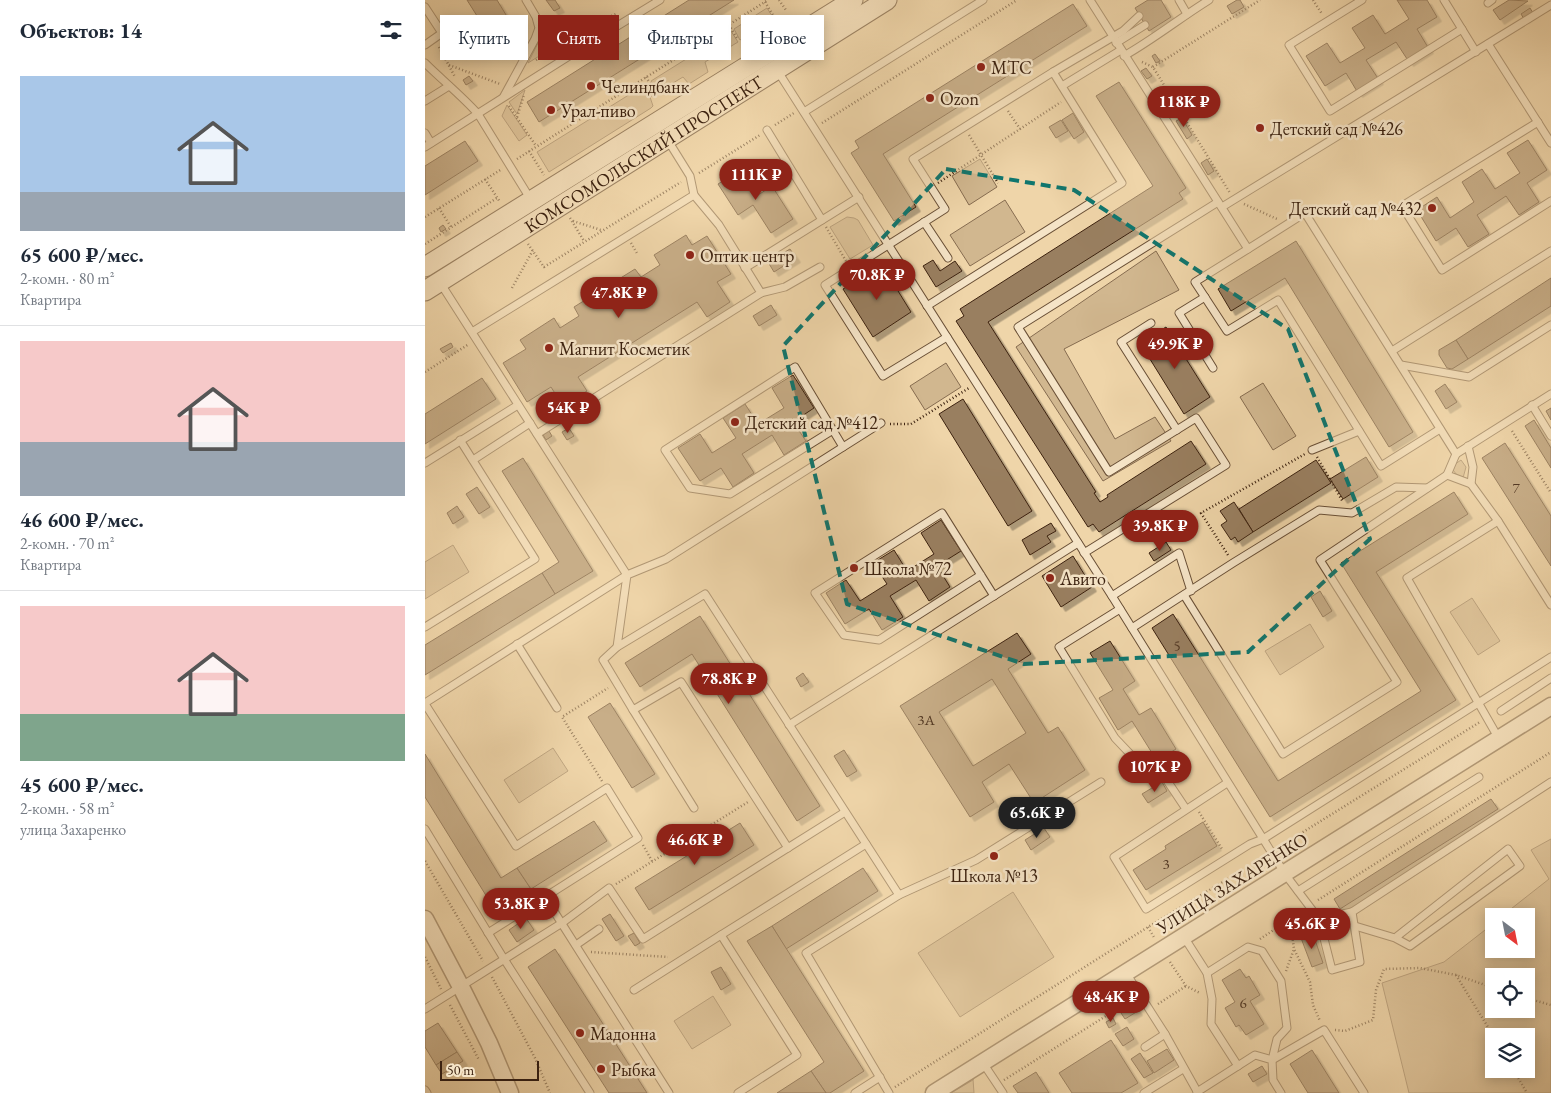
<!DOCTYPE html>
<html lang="ru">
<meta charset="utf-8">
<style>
body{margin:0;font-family:"EB Garamond",serif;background:#f2f2f3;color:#1f2937;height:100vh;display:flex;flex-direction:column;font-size:19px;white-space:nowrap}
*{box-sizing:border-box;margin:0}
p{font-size:16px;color:#747a83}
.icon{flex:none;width:28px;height:28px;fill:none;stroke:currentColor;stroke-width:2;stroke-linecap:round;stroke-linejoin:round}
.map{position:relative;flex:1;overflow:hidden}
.panel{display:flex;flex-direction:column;background:#fff;width:425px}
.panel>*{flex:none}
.banner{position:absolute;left:15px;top:15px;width:475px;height:45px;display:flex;gap:10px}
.needle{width:32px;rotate:148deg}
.tools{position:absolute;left:1060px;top:908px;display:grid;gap:10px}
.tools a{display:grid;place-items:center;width:50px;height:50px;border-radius:0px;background:#fff;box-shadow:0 2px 12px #0003;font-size:25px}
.scale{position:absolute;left:15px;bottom:12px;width:99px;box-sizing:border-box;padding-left:5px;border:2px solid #3c2210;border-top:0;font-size:14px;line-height:18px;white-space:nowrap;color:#3c2210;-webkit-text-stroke:4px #f5e4c7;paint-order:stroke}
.price{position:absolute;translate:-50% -42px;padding:0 11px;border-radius:18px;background:#8f2418;color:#fff;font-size:16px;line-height:32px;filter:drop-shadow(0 1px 2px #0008)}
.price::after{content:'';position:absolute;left:50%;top:30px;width:15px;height:11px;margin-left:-8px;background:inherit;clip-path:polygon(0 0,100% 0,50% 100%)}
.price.on{background:#222;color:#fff}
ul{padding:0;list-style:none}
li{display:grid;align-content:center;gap:10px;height:265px;padding:0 20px}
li+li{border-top:1px solid #e0e1e3}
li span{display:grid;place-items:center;height:155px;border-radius:0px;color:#555}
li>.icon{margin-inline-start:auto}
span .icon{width:90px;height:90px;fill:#fffc;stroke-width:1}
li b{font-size:21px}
h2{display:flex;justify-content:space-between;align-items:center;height:60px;padding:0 20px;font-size:21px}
.pill{padding:0 18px;border-radius:0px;background:#fff;box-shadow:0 2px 12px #0003;font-size:18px;line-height:45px}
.pill.on{background:#8f2418;color:#fff}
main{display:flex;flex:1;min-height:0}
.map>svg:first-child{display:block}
</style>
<main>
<section class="panel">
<h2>Объектов: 14<svg class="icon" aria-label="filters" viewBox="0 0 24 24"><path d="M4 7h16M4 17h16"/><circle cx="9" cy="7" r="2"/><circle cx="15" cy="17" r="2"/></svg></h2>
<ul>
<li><span style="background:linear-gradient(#a9c7e8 75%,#9aa5b1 0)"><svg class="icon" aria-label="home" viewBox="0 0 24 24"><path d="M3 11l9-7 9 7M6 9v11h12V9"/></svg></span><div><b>65 600 ₽/мес.</b><p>2-комн. · 80 m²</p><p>Квартира</p></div></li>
<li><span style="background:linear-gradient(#f6c9c9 65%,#9aa5b1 0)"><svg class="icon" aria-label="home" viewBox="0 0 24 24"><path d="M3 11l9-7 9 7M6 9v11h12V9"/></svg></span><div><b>46 600 ₽/мес.</b><p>2-комн. · 70 m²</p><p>Квартира</p></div></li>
<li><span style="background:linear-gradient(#f6c9c9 70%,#7fa58c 0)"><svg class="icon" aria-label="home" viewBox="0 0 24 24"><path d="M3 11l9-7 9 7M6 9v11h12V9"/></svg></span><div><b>45 600 ₽/мес.</b><p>2-комн. · 58 m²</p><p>улица Захаренко</p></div></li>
</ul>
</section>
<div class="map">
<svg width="1126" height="1093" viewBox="0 0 1126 1093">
<defs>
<filter id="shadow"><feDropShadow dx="4.5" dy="4.5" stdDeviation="0" flood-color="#0004"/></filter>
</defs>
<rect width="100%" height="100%" fill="#efd5a9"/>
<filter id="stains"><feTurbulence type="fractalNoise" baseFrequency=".004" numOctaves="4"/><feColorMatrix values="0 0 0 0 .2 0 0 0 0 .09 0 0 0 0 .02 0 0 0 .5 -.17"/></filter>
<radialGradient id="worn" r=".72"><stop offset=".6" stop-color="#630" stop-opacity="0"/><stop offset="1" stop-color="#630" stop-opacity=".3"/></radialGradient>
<g fill="#d1b78f" stroke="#866c50" fill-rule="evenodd">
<polygon points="342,8 349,19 315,40 309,29"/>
<polygon points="306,31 313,42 280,62 283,72 264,84 258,77 233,92 226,81"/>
<polygon points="118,33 127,48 103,63"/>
<polygon points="223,83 230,94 225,97 228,106 226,108 124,172 112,152"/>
<polygon points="100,90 92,114 84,102"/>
<polygon points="82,105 102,135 94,141 77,116"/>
<polygon points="555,159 572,187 544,205 527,176"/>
<polygon points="580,200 600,232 545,266 525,235"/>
<polygon points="422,217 429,218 433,220 448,245 425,259 405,227"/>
<polygon points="731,251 754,290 639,349 690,439 730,417 746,441 678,481 591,347"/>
<polygon points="521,363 536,387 500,410 485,386"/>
<polygon points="838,383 871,436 848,450 815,397"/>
<polygon points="1036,460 1041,467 1038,478 1031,474 1026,467"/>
<polygon points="28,545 44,572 0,599 0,562"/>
<polygon points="1047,598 1075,641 1053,655 1025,612"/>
<polygon points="885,624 899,647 855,675 840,651"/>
<polygon points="128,748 143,771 94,803 79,780"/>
<path d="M 1126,839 L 1126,1093 L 984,1093 L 957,983 L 1019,962 L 1069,923 L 1069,949 L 1101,949 L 1101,916 L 1077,916 L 1124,879 L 1106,850 ZM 1069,976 L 1101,976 L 1101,1009 L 1069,1009 ZM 1069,1036 L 1101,1036 L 1101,1069 L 1069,1069 Z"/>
<polygon points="588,892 629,957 535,1017 493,953"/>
<polygon points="288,996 306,1025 267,1049 249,1021"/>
<polygon points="548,1079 549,1093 526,1093 548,1080"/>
</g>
<g fill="#997f60" stroke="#3c2210" fill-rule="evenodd" filter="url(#shadow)">
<polygon points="42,0 72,0 95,38 74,51"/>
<polygon points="121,0 130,0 135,8 129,11"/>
<polygon points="264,0 309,0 114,122 102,102"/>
<polygon points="723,0 736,0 746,17 724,31 710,8"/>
<polygon points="812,0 815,0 819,7 807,14 802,6"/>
<polygon points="972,0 1002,0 1012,17 992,29 1004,49 984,62 971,42 941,60 954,80 933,93 921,73 900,86 881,56 902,43 915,63 940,48 927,28 948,15 960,34 984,19"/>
<polygon points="1084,0 1103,1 1075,20 1068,10"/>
<polygon points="648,4 662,26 458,154 491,207 469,221 426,153 434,148 430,141"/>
<polygon points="1105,8 1108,13 1099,19 1096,14"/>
<polygon points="730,54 735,61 731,63 727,56"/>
<polygon points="721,68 727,76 722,79 716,71"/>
<polygon points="44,76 48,81 41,85 38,80"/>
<polygon points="694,82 761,188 754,193 758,199 563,322 671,492 669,493 675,502 683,497 682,495 766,441 781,464 674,532 668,524 663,527 531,321 539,316 535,309 728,186 671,96"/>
<polygon points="648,113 659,132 649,139 637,120"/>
<polygon points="757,118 767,135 762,139 751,121"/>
<polygon points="636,120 643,131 631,138 624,127"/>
<polygon points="1103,140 1122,170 1102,183 1114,202 1094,215 1081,196 1052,215 1064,234 1043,247 1031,228 1011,241 992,210 1012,197 1025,218 1049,202 1037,182 1057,169 1070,189 1095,173 1082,153"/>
<polygon points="40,141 53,161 0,195 0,166"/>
<polygon points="782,159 789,171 783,175 776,163"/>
<polygon points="317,169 333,195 347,186 368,219 346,233 328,205 313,215 293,184"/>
<polygon points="18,225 21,229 16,232 14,228"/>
<polygon points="261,235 267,245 282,236 306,274 292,282 305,302 282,317 272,302 153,377 162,391 138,406 126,387 102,402 78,363 101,349 95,340 129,318 135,328 154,316 149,307 210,269 216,277 235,265 229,255"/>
<polygon points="871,241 988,432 964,447 860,278 806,311 793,289"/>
<polygon points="365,249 371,258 349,272 343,262"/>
<polygon points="508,260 515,271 530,261 537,271 511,287 498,266"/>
<polygon points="457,265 486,312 448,337 418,289"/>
<polygon points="1126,278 1126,306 1043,359 1031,340"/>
<polygon points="346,305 352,315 334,326 328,316"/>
<polygon points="741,327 785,397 759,414 715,343"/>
<polygon points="1031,340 1043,359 1027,369 1022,368 1014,355 1014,350"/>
<polygon points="26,343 28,347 18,353 15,349"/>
<polygon points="368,375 389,408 368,422 381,441 359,455 347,435 317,454 329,473 308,487 296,468 275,481 253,448 275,434 287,453 311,438 298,418 320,404 333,424 359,408 347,388"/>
<polygon points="57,378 71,399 0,444 0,414"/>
<polygon points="1020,384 1032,402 1021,409 1010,391"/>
<polygon points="538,399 607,511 583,526 514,414"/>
<polygon points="1126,408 1126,420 1121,411"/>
<polygon points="1109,420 1126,448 1126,468 1100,426"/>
<polygon points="144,428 149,436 142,440 137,432"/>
<polygon points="124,431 127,436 121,440 118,435"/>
<polygon points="1080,443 1126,516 1126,566 1057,458"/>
<polygon points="941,457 953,477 918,499 905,479"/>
<polygon points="98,458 168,571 130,594 117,573 134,562 77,471"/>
<polygon points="891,460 906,483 828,532 814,509"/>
<polygon points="52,487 65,507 54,514 41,494"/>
<polygon points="1029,492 1043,514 951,572 1031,700 845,817 727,628 748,614 853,781 996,691 916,563"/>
<polygon points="809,502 828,532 813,542 810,537 806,540 796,525 802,521 795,511"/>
<polygon points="32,506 39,517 28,524 22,513"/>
<polygon points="516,520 536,551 512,566 525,587 504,601 491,580 465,596 478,617 457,630 444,609 420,624 401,593 421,580 435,601 462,584 448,563 469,550 482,571 509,554 496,533"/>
<polygon points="626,523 631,531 622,536 626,542 605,555 597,540"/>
<polygon points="741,542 746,550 729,561 724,553"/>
<polygon points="648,556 667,587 636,607 617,576"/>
<polygon points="117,573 130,594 0,675 0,645"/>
<polygon points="895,591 907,611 898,617 886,597"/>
<polygon points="275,616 395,806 372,821 267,654 215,687 200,663"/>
<path d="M 592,633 L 606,654 L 583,669 L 623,733 L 633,727 L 660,770 L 609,803 L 584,764 L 557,782 L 569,802 L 545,817 L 475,706 ZM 567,679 L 601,733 L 548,766 L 514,712 Z"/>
<polygon points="685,641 710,681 698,689 714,715 726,708 751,749 732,761 707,721 693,730 674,698 688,690 665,653"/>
<polygon points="378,673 384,682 376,687 371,678"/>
<polygon points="185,703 230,774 207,788 163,717"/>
<polygon points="419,750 432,771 422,777 409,756"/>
<polygon points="0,754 76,878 92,868 106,889 70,910 0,797"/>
<polygon points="737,782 742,791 723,803 717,794"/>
<polygon points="1066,799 1073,809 915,909 909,899"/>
<polygon points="169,821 182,841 106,889 92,868"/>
<polygon points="778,822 792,846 721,890 708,870 741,849 740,846"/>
<polygon points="315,823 329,845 224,910 210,888"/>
<polygon points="619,828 625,837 606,850 600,840"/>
<polygon points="438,868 453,891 361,949 347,926"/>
<polygon points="185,914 199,936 191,941 177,919"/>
<polygon points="101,918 109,930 92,942 84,930"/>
<polygon points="347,926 439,1071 405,1093 401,1093 386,1071 399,1062 322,941"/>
<polygon points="209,933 215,943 210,946 203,936"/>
<polygon points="888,934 898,963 887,967 876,938"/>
<polygon points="130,949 187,1038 222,1093 184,1093 103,967"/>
<polygon points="296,967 306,984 296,990 286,972"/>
<polygon points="815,969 821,978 824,976 835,995 825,1001 839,1024 821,1035 814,1025 811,1027 800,1008 810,1002 797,980"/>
<polygon points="709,1004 713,1011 700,1019 696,1013"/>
<polygon points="688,1018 691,1024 684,1028 681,1022"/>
<polygon points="13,1023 32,1052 11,1065 0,1047 0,1031"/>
<polygon points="702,1027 709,1039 698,1046 690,1034"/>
<polygon points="686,1040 713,1083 696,1093 647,1093 634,1073"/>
<polygon points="742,1049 749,1060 729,1073 722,1061"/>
<polygon points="887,1050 914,1093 883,1093 865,1064"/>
<polygon points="32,1052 38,1061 17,1074 11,1065"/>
<polygon points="715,1053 728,1073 719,1078 706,1059"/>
<polygon points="837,1066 842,1074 828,1082 823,1074"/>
<polygon points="386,1071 401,1093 352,1093"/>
<polygon points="611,1072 624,1093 593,1093 588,1086"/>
</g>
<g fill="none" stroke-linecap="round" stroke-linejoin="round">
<g stroke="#694f36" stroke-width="9">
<g id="service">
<polyline points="665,0 823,249 880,213 1031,454 1022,475 1046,484 1073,521 1126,605"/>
<polyline points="754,0 762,14"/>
<polyline points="937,0 864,45 905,111 1037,29"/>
<polyline points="1019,0 1051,52"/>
<polyline points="1063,3 1067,0"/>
<polyline points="0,7 17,33 0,45"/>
<polyline points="691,43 720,25"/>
<polyline points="1063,44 1126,143"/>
<path d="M 699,56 C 729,39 755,18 784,0"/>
<path d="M 0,63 C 17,80 37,96 53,114 L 106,200"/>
<polyline points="352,70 687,596 860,874 894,919 907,970 935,962 927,912 1126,782"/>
<polyline points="637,86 696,50"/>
<polyline points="79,96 110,39 114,28 111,17 101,0"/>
<polyline points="0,101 24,86"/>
<polyline points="379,112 558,0"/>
<polyline points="1113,122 977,206 1017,270 1126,201"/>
<polyline points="342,130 397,220"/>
<polyline points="0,133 6,143"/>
<polyline points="0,147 171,39 235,0"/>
<polyline points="797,207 1126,5"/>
<polyline points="499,222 523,258"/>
<polyline points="823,249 770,282 802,331 853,300 956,466 1015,429"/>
<polyline points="320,268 434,197"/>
<polyline points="336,293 360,287 395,267"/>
<polyline points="780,297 754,313 788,368"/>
<polyline points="502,306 697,183 628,72"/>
<polyline points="726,323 696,342 752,430"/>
<polyline points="47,332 269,195 265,176 242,139"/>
<polyline points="522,337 458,376 400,285 520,209 488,159 628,72 698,31 714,16"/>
<polyline points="967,351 1126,251"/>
<polyline points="976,365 1044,377 1126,325"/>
<polyline points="1107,405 1126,436"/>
<polyline points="456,423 241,559 202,575 192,647 280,594 474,895 381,953 464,1093"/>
<polyline points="408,430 305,494 265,488 240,450 370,367 418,447"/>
<polyline points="112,434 336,293 294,225 269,195"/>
<polyline points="1043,446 1048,467 1046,484"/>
<polyline points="887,450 934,431"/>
<polyline points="1031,454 1126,394"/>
<polyline points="48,460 105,423"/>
<polyline points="0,463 93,405"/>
<polyline points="1073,521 982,578 1074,739"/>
<polyline points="659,553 801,465 771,418 684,472 593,327 793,202"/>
<polyline points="556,575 454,640 419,635 390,593 517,513 569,596"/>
<polyline points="759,595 858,754 972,682 895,560 1022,475"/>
<polyline points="687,596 754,553 766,591"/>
<polyline points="695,609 634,647 690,738 726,776 741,779 761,809"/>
<polyline points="0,627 110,559 35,440"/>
<polyline points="707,628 808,563 894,510 927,513 971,487 1002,488"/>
<polyline points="92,644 132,708"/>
<polyline points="192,647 178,660 208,710 256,682 363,848"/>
<polyline points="0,703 202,575 16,284"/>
<polyline points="0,704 91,846 182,788 213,838 120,897 244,1093"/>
<polyline points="208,710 269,808"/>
<polyline points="1076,711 1126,678"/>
<polyline points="364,725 653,543"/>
<polyline points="802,783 689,857 721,909 825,844 838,839 1126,657"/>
<polyline points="0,829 79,959 165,1093"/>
<polyline points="873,891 1054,777"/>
<polyline points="474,895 551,860 676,782"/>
<polyline points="894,919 927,912"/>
<polyline points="930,926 970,938 1083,849 1095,866 985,946 970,938"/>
<polyline points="63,933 120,897"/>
<polyline points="759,937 782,973 787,999 786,1024 813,1066"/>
<polyline points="151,945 174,929"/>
<polyline points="701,973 740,1034 773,1093"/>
<polyline points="782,973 823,947 837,951 856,981 862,1028 852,1039 847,1060 899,1030 939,1093"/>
<polyline points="209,990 296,935"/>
<polyline points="0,1009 137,923 184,888 218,939 420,812"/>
<polyline points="720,1047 740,1034"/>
<polyline points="558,1063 578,1093"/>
<polyline points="0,1090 2,1093"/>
<polyline points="772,1092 830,1055 847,1060 848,1080 856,1093"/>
<polyline points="313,1093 372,1055 296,935 441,844"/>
<polyline points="430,1093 455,1077"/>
<polyline points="719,1093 758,1069"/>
</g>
</g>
<g stroke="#694f36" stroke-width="19">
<g id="tertiary">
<polyline points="0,919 36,987 64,1043 85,1093"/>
<polyline points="509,1093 1126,706"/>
</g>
</g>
<g stroke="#3c2210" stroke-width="21">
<g id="secondary">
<polyline points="0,267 428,0"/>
<path id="s1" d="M 0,291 L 462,0"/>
</g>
</g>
<g stroke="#3c2210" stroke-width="2.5" stroke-dasharray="1 2.5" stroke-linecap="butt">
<polyline points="354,0 361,10"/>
<polyline points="888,0 897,14"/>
<polyline points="340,2 349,17"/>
<polyline points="304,25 313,40"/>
<polyline points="122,37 129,48"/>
<polyline points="14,47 30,77"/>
<polyline points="111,60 167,24 191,14"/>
<polyline points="717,62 728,67 805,193"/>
<polyline points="24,65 75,84"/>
<polyline points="728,67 835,0"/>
<polyline points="221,77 231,93"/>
<polyline points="84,106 111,146"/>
<polyline points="583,111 595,129"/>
<polyline points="92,117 99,95"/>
<polyline points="397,123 592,0"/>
<polyline points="350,125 369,113"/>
<polyline points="544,135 573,183"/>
<polyline points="104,151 119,175"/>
<polyline points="92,159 343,0"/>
<polyline points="274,173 335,135"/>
<polyline points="60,179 75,202"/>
<polyline points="513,183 636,102"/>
<polyline points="819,204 852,219"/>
<polyline points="14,208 26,227"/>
<polyline points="0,217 77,169"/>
<polyline points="145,218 159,241"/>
<polyline points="148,221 176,230"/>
<polyline points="401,227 421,261"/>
<polyline points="206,243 213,255"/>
<polyline points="0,244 72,198"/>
<polyline points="103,244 119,267 256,182"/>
<polyline points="87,288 108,250"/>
<polyline points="0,372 44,344"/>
<polyline points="465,424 486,424 544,388"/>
<polyline points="1087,431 1126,493"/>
<polyline points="892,457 918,502"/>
<polyline points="803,555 776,513 880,454"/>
<polyline points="177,781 137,717 183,688"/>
<polyline points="774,812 797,849"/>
<polyline points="218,845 227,861"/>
<polyline points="854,847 1055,722"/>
<polyline points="0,861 58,961"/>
<polyline points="191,884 323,802"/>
<polyline points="893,900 1126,752"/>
<polyline points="865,919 869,949 885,982 888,1005 895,1021"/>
<polyline points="723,927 730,939"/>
<polyline points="835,939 876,912"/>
<polyline points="166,952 243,957"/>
<polyline points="0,957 16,989"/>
<polyline points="745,962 761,986 775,993"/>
<polyline points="861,971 869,949"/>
<polyline points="1031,975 1069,1037"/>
<polyline points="67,977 110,1058 125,1093"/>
<polyline points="1101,998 1126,1005"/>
<polyline points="733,1004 761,986"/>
<polyline points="25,1005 54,1060"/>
<polyline points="910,1030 920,1031 948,1020 951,990 959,969 995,968 1031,975 1069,988"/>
<polyline points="1088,1069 1102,1093"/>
<polyline points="579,1080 708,999"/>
<polyline points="470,1087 723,927 839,857"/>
</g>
<use href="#service" stroke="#f5e4c7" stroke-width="7"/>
<use href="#tertiary" stroke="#f5e4c7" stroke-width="16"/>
<use href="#secondary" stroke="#f5e4c7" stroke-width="19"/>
</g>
<path d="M0 0H1126V1093H0ZM 521,169 L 649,190 L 863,329 L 945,539 L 823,652 L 599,664 L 422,604 L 358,346 Z" fill="#efd5a9" fill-opacity=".55" fill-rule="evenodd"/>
<path fill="none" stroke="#0f766e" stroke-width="4" stroke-dasharray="10 6" stroke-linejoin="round" d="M 521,169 L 649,190 L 863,329 L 945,539 L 823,652 L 599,664 L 422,604 L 358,346 Z"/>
<g fill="#8f2418" stroke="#f5e4c7" stroke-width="2">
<circle cx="556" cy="67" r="5"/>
<circle cx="166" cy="86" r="5"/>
<circle cx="505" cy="98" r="5"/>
<circle cx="126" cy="110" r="5"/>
<circle cx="835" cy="128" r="5"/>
<circle cx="1007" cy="208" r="5"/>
<circle cx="265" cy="255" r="5"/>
<circle cx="124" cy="348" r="5"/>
<circle cx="310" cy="422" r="5"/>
<circle cx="429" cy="568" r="5"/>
<circle cx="625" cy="578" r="5"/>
<circle cx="569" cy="856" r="5"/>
<circle cx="155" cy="1033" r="5"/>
<circle cx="176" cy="1069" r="5"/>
</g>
<g text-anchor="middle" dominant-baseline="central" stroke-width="5" stroke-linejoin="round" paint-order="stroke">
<g font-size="15" fill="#533924">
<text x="1091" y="487">7</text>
<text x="752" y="645">5</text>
<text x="501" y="719">3А</text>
<text x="741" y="863">3</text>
<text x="818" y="1002">6</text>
</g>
<g font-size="18" fill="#3c2210" stroke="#f5e4c7" text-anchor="start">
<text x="566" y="67">МТС</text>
<text x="176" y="86">Челиндбанк</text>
<text x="515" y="98">Ozon</text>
<text x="136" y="110">Урал-пиво</text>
<text x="845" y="128">Детский сад №426</text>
<text x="997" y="208" text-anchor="end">Детский сад №432</text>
<text x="275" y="255">Оптик центр</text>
<text x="134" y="348">Магнит Косметик</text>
<text x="320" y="422">Детский сад №412</text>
<text x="439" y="568">Школа №72</text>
<text x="635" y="578">Авито</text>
<text x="569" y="875" text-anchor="middle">Школа №13</text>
<text x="165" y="1033">Мадонна</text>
<text x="186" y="1069">Рыбка</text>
</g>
<g font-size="18" fill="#3c2210" stroke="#f5e4c7">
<text stroke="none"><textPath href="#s1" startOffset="258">КОМСОМОЛЬСКИЙ ПРОСПЕКТ</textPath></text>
<text transform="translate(807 883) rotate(-32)">УЛИЦА ЗАХАРЕНКО</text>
</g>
</g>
<rect width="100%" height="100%" filter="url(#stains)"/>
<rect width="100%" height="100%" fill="url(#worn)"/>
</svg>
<div class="tools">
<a><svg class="needle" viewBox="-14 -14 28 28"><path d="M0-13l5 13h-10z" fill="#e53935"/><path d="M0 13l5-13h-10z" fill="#747a83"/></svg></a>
<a><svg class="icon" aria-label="locate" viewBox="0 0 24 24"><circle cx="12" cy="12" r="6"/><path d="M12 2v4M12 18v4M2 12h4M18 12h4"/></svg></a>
<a><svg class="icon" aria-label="layers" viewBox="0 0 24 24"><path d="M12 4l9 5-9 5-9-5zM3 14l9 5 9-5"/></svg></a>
</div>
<div class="scale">50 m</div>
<b class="price" style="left:759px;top:128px">118K ₽</b>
<b class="price" style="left:331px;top:201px">111K ₽</b>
<b class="price" style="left:452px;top:301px">70.8K ₽</b>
<b class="price" style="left:194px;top:319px">47.8K ₽</b>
<b class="price" style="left:750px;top:370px">49.9K ₽</b>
<b class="price" style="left:143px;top:434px">54K ₽</b>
<b class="price" style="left:735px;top:552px">39.8K ₽</b>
<b class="price" style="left:304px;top:705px">78.8K ₽</b>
<b class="price" style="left:730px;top:793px">107K ₽</b>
<b class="price on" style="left:612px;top:839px">65.6K ₽</b>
<b class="price" style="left:270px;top:866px">46.6K ₽</b>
<b class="price" style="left:96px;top:930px">53.8K ₽</b>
<b class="price" style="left:887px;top:950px">45.6K ₽</b>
<b class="price" style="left:686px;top:1023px">48.4K ₽</b>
<div class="banner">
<a class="pill">Купить</a>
<a class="pill on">Снять</a>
<a class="pill">Фильтры</a>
<a class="pill">Новое</a>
</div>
</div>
</main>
